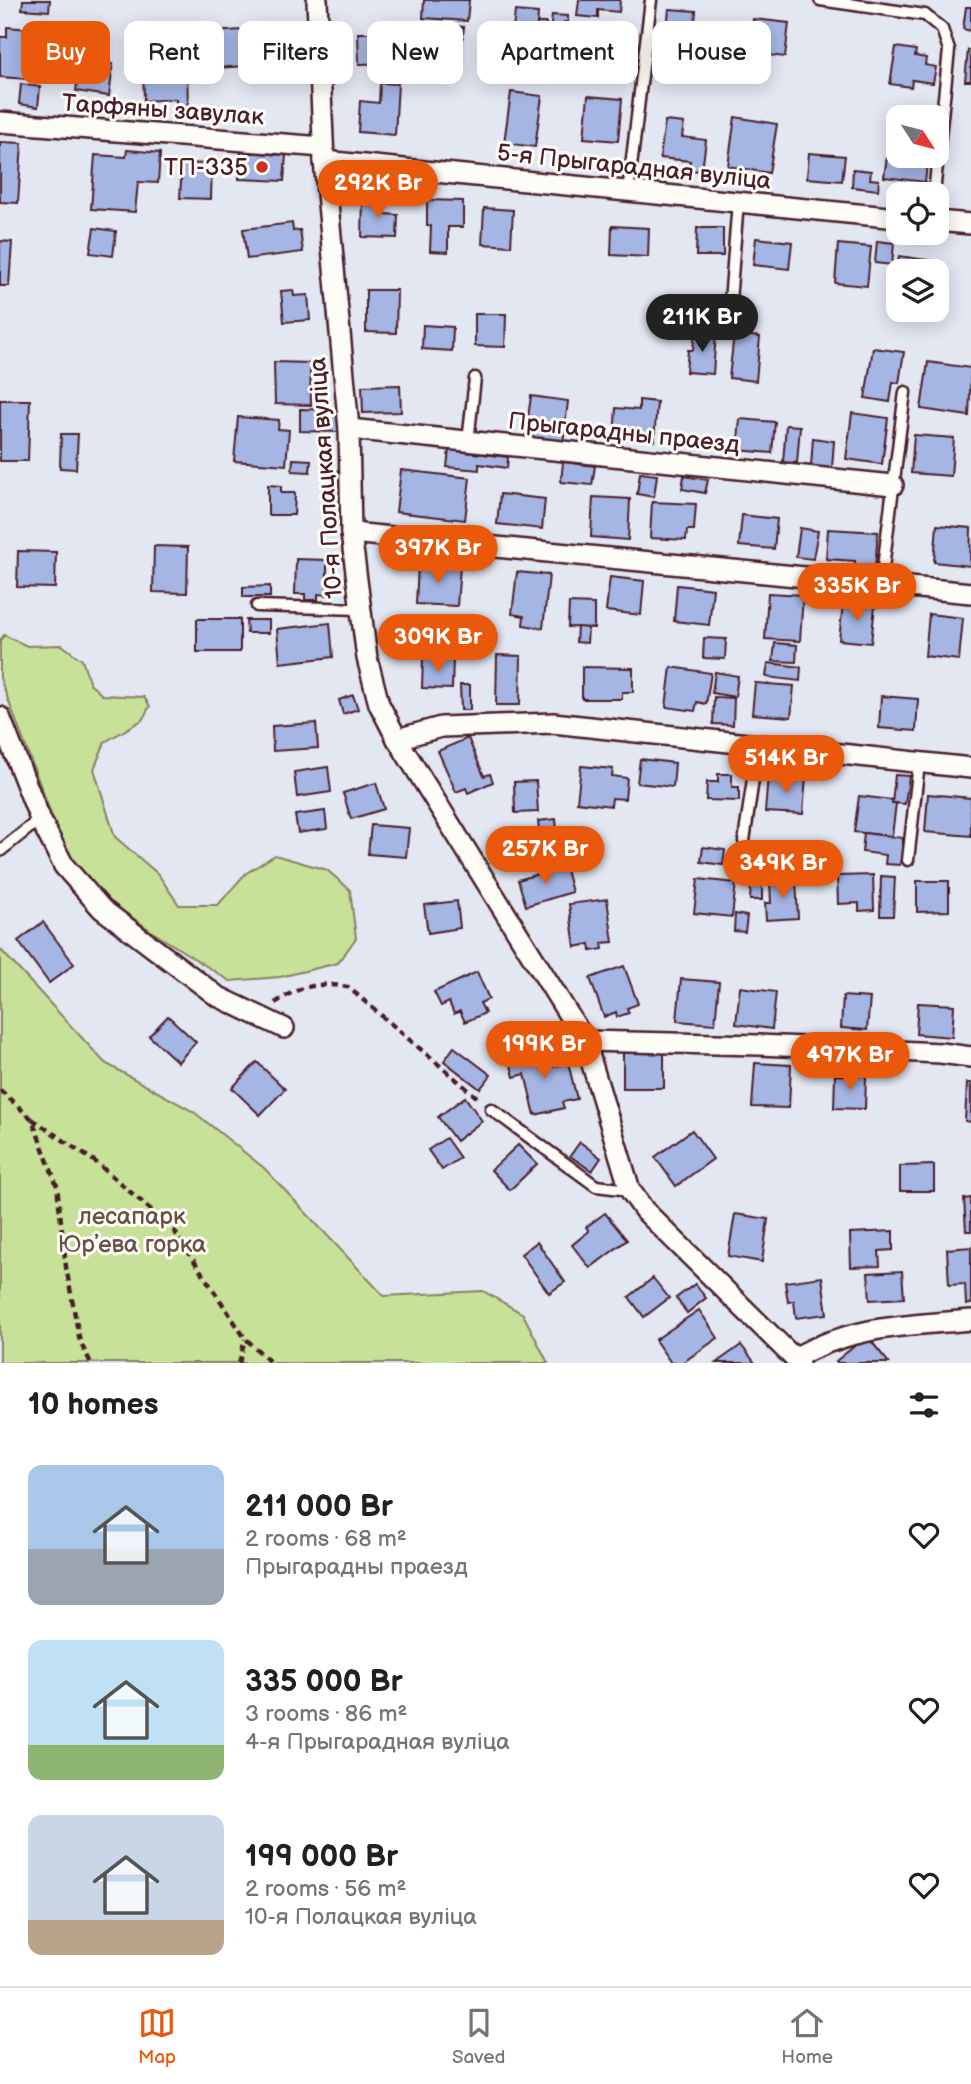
<!DOCTYPE html>
<meta charset="utf-8">
<style>
body{margin:0;font-family:"Balsamiq Sans",sans-serif;background:#f2f2f2;color:#202124;height:100vh;display:flex;flex-direction:column;font-size:26px;white-space:nowrap}
*{box-sizing:border-box;margin:0}
p{font-size:23px;color:#757577}
.icon{flex:none;width:38px;height:38px;fill:none;stroke:currentColor;stroke-width:2;stroke-linecap:round;stroke-linejoin:round}
.map{position:relative;height:1363px;overflow:hidden}
.sheet{display:flex;flex-direction:column;background:#fff;flex:1}
.sheet>*{flex:none}
.hud{position:absolute;left:21px;top:21px;width:929px;height:63px;display:flex;gap:14px}
.needle{width:46px;rotate:126deg}
.tools{position:absolute;left:886px;top:105px;display:grid;gap:14px}
.tools a{display:grid;place-items:center;width:63px;height:63px;border-radius:14px;background:#fff;box-shadow:0 4px 18px #0003;font-size:35px}
.price{position:absolute;translate:-50% -60px;padding:0 16px;border-radius:24px;background:#ea580c;color:#fff;font-size:23px;line-height:46px;filter:drop-shadow(0 2px 4px #0008)}
.price::after{content:'';position:absolute;left:50%;top:42px;width:21px;height:16px;margin-left:-10px;background:inherit;clip-path:polygon(0 0,100% 0,50% 100%)}
.price.selected{background:#222;color:#fff}
ul{padding:0;list-style:none}
li{display:flex;align-items:center;gap:21px;height:175px;padding:0 28px}
li span{display:grid;place-items:center;flex:none;width:196px;height:140px;border-radius:14px;color:#555}
li>.icon{margin-inline-start:auto}
span .icon{width:84px;height:84px;fill:#fffc;stroke-width:1}
li b{font-size:30px}
h2{display:flex;justify-content:space-between;align-items:center;height:84px;padding:0 28px;font-size:30px}
.chip{padding:0 24px;border-radius:14px;background:#fff;box-shadow:0 4px 18px #0003;font-size:24px;line-height:63px}
.chip.selected{background:#ea580c;color:#fff}
.tabs{display:flex;justify-content:space-around;align-items:center;height:98px;border-top:2px solid #e0e0e0;background:#fff;font-size:19px;color:#757577}
.tabs a{display:grid;justify-items:center;gap:4px}
.tabs .selected{color:#ea580c}
.map>svg:first-child{display:block}
</style>
<div class="map">
<svg width="971" height="1363" viewBox="0 0 971 1363">
<rect width="100%" height="100%" fill="#e3e7f2"/>
<filter id="ink" filterUnits="userSpaceOnUse"><feTurbulence type="fractalNoise" baseFrequency=".0143" numOctaves="2"/><feDisplacementMap in="SourceGraphic" scale="14" xChannelSelector="R" yChannelSelector="G"/><feConvolveMatrix kernelMatrix="1 2 1 2 8 2 1 2 1" color-interpolation-filters="sRGB"/></filter>
<g filter="url(#ink)">
<g fill="#c7e198" stroke="#888062" stroke-width="2">
<polygon points="4,635 27,646 62,645 82,660 90,684 102,695 144,697 150,706 142,720 105,742 94,769 115,837 158,874 179,905 218,905 245,874 275,855 327,870 350,890 356,938 338,963 280,977 230,981 154,933 108,900 65,851 0,678 0,641"/>
<polygon points="0,949 105,1063 194,1112 264,1168 384,1296 483,1291 523,1314 548,1363 0,1363"/>
</g>
<g fill="#a5b6e5" stroke="#4a1f2b" stroke-width="2">
<polygon points="23,0 50,0 49,11 22,9"/>
<polygon points="424,0 469,0 467,21 423,18"/>
<polygon points="579,0 620,0 619,12 598,10 598,18 577,16"/>
<polygon points="966,7 971,7 971,31 963,29"/>
<polygon points="669,9 696,11 693,42 666,40"/>
<polygon points="515,11 538,13 535,50 511,48"/>
<polygon points="552,15 568,16 568,22 564,22 563,43 549,42"/>
<polygon points="753,19 789,23 785,57 750,53"/>
<polygon points="425,23 464,27 462,44 424,39"/>
<polygon points="537,23 546,23 544,51 535,50"/>
<polygon points="7,27 30,29 28,57 43,58 42,80 0,77 0,37 7,37"/>
<polygon points="242,30 243,36 270,34 273,64 216,68 213,32"/>
<polygon points="358,33 402,33 402,63 359,64"/>
<polygon points="896,47 916,50 915,56 926,58 925,65 936,67 933,83 912,80 911,87 890,84"/>
<polygon points="968,50 971,50 971,81 965,81"/>
<polygon points="80,59 113,64 109,96 76,91"/>
<polygon points="187,67 188,105 176,105 176,99 144,101 143,68"/>
<polygon points="380,83 398,84 395,135 358,132 360,101 379,103"/>
<polygon points="21,84 40,87 38,107 19,104"/>
<polygon points="511,92 542,96 535,147 504,143"/>
<polygon points="588,96 622,99 618,141 584,138"/>
<polygon points="735,117 777,124 769,173 728,166"/>
<polygon points="665,121 684,123 682,137 706,140 702,171 689,170 690,161 660,158"/>
<polygon points="0,142 22,143 18,203 0,202"/>
<polygon points="889,143 898,144 898,156 928,156 925,182 884,177"/>
<polygon points="127,150 160,153 158,183 138,182 135,212 91,209 95,155 126,157"/>
<polygon points="241,152 286,155 284,181 239,179"/>
<polygon points="809,153 845,156 842,181 807,178"/>
<polygon points="182,163 212,164 211,199 180,198"/>
<polygon points="853,169 871,171 870,179 879,180 878,190 852,187"/>
<polygon points="363,198 385,199 384,214 398,215 397,238 362,237"/>
<polygon points="427,200 463,201 463,227 448,227 448,252 430,251 431,226 427,226"/>
<polygon points="484,208 513,210 511,246 482,244"/>
<polygon points="292,223 293,231 300,230 303,252 247,259 243,229"/>
<polygon points="612,226 649,228 648,257 611,255"/>
<polygon points="94,228 116,231 113,256 90,253"/>
<polygon points="697,228 723,228 723,256 696,256"/>
<polygon points="756,238 792,242 789,269 753,265"/>
<polygon points="0,241 12,242 9,286 0,286"/>
<polygon points="877,241 894,243 892,265 875,263"/>
<polygon points="838,244 871,247 867,286 835,283"/>
<polygon points="899,256 934,261 933,271 898,271 898,288 894,288"/>
<polygon points="293,290 294,296 308,295 310,320 284,322 281,291"/>
<polygon points="366,290 397,290 396,333 366,332"/>
<polygon points="475,314 506,314 505,347 475,346"/>
<polygon points="423,325 453,327 452,351 422,349"/>
<polygon points="695,332 716,333 713,374 686,372 688,350 693,350"/>
<polygon points="734,334 760,337 756,381 729,378"/>
<polygon points="873,348 904,352 899,383 893,382 890,402 865,398"/>
<polygon points="274,362 310,363 311,405 275,404"/>
<polygon points="928,362 971,368 969,416 921,409"/>
<polygon points="400,385 401,412 363,413 362,386"/>
<polygon points="531,396 568,401 563,444 525,439"/>
<polygon points="0,400 30,400 28,461 0,461"/>
<polygon points="639,400 657,402 654,441 614,437 616,408 639,410"/>
<polygon points="300,409 338,410 338,432 300,431"/>
<polygon points="852,413 888,418 882,464 846,459"/>
<polygon points="238,417 279,420 278,429 289,430 286,465 234,461"/>
<polygon points="740,419 775,422 772,453 737,450"/>
<polygon points="786,425 800,426 797,463 783,462"/>
<polygon points="61,434 78,434 76,469 60,468"/>
<polygon points="914,435 954,438 951,476 911,473"/>
<polygon points="813,438 834,441 832,468 811,466"/>
<polygon points="449,450 508,457 507,468 479,464 479,470 447,467"/>
<polygon points="293,459 311,460 310,472 292,471"/>
<polygon points="563,462 595,466 592,485 561,482"/>
<polygon points="401,470 470,478 465,520 396,512"/>
<polygon points="640,473 657,475 654,497 637,494"/>
<polygon points="684,476 708,480 705,493 682,489"/>
<polygon points="268,485 281,486 281,493 295,493 294,515 268,515"/>
<polygon points="500,494 545,499 542,529 497,524"/>
<polygon points="593,497 630,499 628,540 591,537"/>
<polygon points="652,502 696,504 694,530 687,530 686,540 650,538"/>
<polygon points="742,515 777,519 774,549 739,546"/>
<polygon points="937,525 971,528 970,566 934,562"/>
<polygon points="800,528 818,531 813,559 796,557"/>
<polygon points="828,529 878,532 875,568 855,566 855,561 826,559"/>
<polygon points="154,546 188,547 187,593 153,592"/>
<polygon points="18,551 56,552 55,588 17,587"/>
<polygon points="296,559 327,560 327,595 318,594 318,600 305,600 305,594 295,594"/>
<polygon points="418,564 460,566 457,606 416,604"/>
<polygon points="517,572 549,575 543,628 523,625 524,616 512,614"/>
<polygon points="610,577 644,581 641,615 606,611"/>
<polygon points="677,585 713,589 709,625 674,621"/>
<polygon points="270,586 270,597 243,597 243,587"/>
<polygon points="768,593 803,595 800,641 765,639"/>
<polygon points="569,603 594,604 594,628 568,627"/>
<polygon points="843,603 875,606 871,643 839,640"/>
<polygon points="929,614 963,618 959,660 925,656"/>
<rect x="197" y="619" width="43" height="33"/>
<polygon points="246,620 269,620 269,633 247,633"/>
<polygon points="330,623 333,657 280,663 277,629"/>
<polygon points="577,627 588,628 587,643 576,642"/>
<polygon points="704,638 726,639 725,659 703,658"/>
<polygon points="775,643 797,645 796,662 773,661"/>
<polygon points="497,655 521,656 520,705 496,705"/>
<polygon points="423,658 453,659 452,689 422,688"/>
<polygon points="768,663 801,667 800,681 766,677"/>
<polygon points="582,667 633,668 633,692 622,692 622,699 582,699"/>
<polygon points="671,667 711,673 706,704 697,702 695,711 666,707"/>
<polygon points="715,672 738,676 735,697 712,693"/>
<polygon points="755,683 794,686 791,717 752,714"/>
<polygon points="460,685 470,685 470,710 461,710"/>
<polygon points="353,695 358,709 343,714 339,700"/>
<polygon points="881,696 918,699 916,731 879,728"/>
<polygon points="714,697 734,698 733,725 713,724"/>
<polygon points="316,723 318,748 273,751 272,726"/>
<polygon points="468,738 484,776 490,774 493,782 468,793 466,788 456,792 438,751"/>
<polygon points="640,759 675,763 673,787 637,783"/>
<polygon points="581,766 613,769 612,776 627,778 625,799 612,798 611,806 577,802"/>
<polygon points="328,767 331,792 297,797 294,772"/>
<polygon points="718,774 732,774 732,787 739,787 739,801 706,800 707,782 718,782"/>
<polygon points="768,775 806,777 803,814 765,812"/>
<polygon points="895,775 909,776 905,804 892,803"/>
<polygon points="536,781 538,812 515,813 514,782"/>
<polygon points="376,783 384,809 351,819 343,793"/>
<polygon points="928,794 971,798 971,836 925,832"/>
<polygon points="859,796 893,800 892,803 896,803 892,836 854,832"/>
<polygon points="325,811 327,829 298,833 295,815"/>
<polygon points="556,819 558,844 541,846 538,821"/>
<polygon points="371,825 409,828 406,857 368,854"/>
<polygon points="864,833 903,838 900,865 885,864 886,855 862,852"/>
<polygon points="703,847 725,850 723,865 701,862"/>
<polygon points="565,866 572,892 526,906 518,880"/>
<polygon points="873,875 874,910 859,911 859,903 838,904 837,876"/>
<polygon points="881,876 895,877 893,916 880,916"/>
<polygon points="698,879 736,883 732,917 694,913"/>
<polygon points="796,879 798,918 766,920 765,903 771,903 770,880"/>
<polygon points="917,881 949,881 949,911 917,912"/>
<polygon points="751,882 762,883 762,900 750,900"/>
<polygon points="607,899 613,942 602,943 603,949 591,951 590,944 575,947 569,904"/>
<polygon points="457,901 460,928 428,933 424,905"/>
<polygon points="735,914 747,916 745,932 734,931"/>
<polygon points="43,922 74,964 49,983 18,941"/>
<polygon points="624,966 638,1004 627,1008 629,1013 617,1017 616,1012 604,1017 590,978"/>
<polygon points="477,972 489,999 480,1003 485,1013 465,1022 460,1011 454,1014 449,1002 441,1006 434,992"/>
<polygon points="681,979 719,982 715,1024 677,1021"/>
<polygon points="740,987 776,992 772,1029 736,1024"/>
<polygon points="843,996 870,998 867,1030 841,1028"/>
<polygon points="918,1003 954,1005 952,1037 916,1034"/>
<polygon points="168,1016 196,1042 178,1062 149,1036"/>
<polygon points="454,1047 491,1075 480,1089 444,1061"/>
<polygon points="542,1049 547,1068 568,1063 577,1099 562,1102 564,1108 535,1115 525,1074 514,1077 509,1057"/>
<rect x="623" y="1053" width="41" height="35"/>
<polygon points="257,1062 285,1089 260,1115 232,1088"/>
<polygon points="755,1063 791,1065 789,1108 752,1107"/>
<polygon points="835,1075 866,1076 865,1109 834,1108"/>
<polygon points="967,1083 971,1083 971,1122 965,1121"/>
<polygon points="465,1097 482,1121 456,1141 438,1117"/>
<polygon points="692,1130 713,1159 676,1186 655,1157"/>
<polygon points="446,1138 460,1158 442,1170 428,1150"/>
<polygon points="580,1142 601,1158 592,1171 570,1156"/>
<polygon points="518,1145 537,1164 510,1190 491,1170"/>
<polygon points="934,1165 934,1191 900,1191 900,1166"/>
<polygon points="971,1198 971,1231 966,1231 964,1199"/>
<polygon points="605,1213 627,1240 590,1268 572,1245 589,1231 586,1227"/>
<polygon points="735,1214 768,1219 762,1262 728,1256"/>
<polygon points="893,1231 893,1250 879,1251 880,1266 851,1267 850,1233"/>
<polygon points="537,1242 565,1282 549,1293 521,1254"/>
<polygon points="971,1247 971,1304 966,1305 965,1284 949,1285 947,1249"/>
<polygon points="902,1271 904,1298 870,1300 868,1273"/>
<polygon points="822,1277 827,1314 796,1318 794,1301 788,1302 785,1282"/>
<polygon points="653,1278 669,1298 644,1317 629,1297"/>
<polygon points="695,1284 706,1298 687,1313 676,1298"/>
<polygon points="699,1310 718,1338 682,1363 671,1363 655,1340"/>
<polygon points="867,1336 889,1363 838,1363 836,1361"/>
<polygon points="741,1345 755,1363 716,1363"/>
</g>
<g fill="none" stroke-linecap="round" stroke-linejoin="round">
<g stroke="#4a1f2b" stroke-width="15">
<g id="service">
<polyline points="820,0 925,15 942,29 949,50 934,194"/>
<polyline points="628,192 651,0"/>
<polyline points="729,314 738,202"/>
<polyline points="468,442 475,378"/>
<polyline points="881,584 905,392"/>
<polyline points="257,606 360,609"/>
<polyline points="744,841 758,745"/>
<polyline points="0,851 40,819"/>
<polyline points="908,860 919,763"/>
<polyline points="491,1109 596,1186 630,1190"/>
</g>
</g>
<g stroke="#4a1f2b" stroke-width="24">
<g id="minor">
<polyline points="317,0 324,161 349,429 351,533 367,658 379,704 397,739 585,1041 630,1190 644,1210 799,1363"/>
<polyline points="0,122 323,147"/>
<polyline points="324,161 898,218"/>
<polyline points="936,221 971,224"/>
<polyline points="349,429 893,485"/>
<polyline points="351,533 971,593"/>
<polyline points="0,717 40,819 64,866 102,909 217,996 284,1028"/>
<polyline points="397,739 441,727 553,723 971,768"/>
<polyline points="585,1041 759,1045 941,1053 971,1057"/>
<path d="M 794,1358 C 854,1325 906,1326 971,1320"/>
</g>
</g>
<g stroke="#4a1f2b" stroke-width="4.5" stroke-dasharray="7 5" stroke-linecap="butt">
<path d="M 275,1003 C 301,985 318,982 348,987 L 479,1099"/>
<polyline points="0,1090 32,1119 57,1186 66,1267 80,1342 91,1363"/>
<polyline points="32,1119 97,1163 173,1229 245,1338 271,1363"/>
<polyline points="239,1363 245,1339"/>
</g>
<use href="#service" stroke="#fdfcf7" stroke-width="10"/>
<use href="#minor" stroke="#fdfcf7" stroke-width="19"/>
</g>
</g>
<circle fill="#c8321e" stroke="#fdfcf7" stroke-width="2.5" cx="262" cy="167" r="7"/>
<g text-anchor="middle" dominant-baseline="central" stroke-width="6" stroke-linejoin="round" paint-order="stroke">
<g font-size="24" fill="#4a1f2b" stroke="#fdfcf7">
<text transform="translate(163 110) rotate(4)">Тарфяны завулак</text>
<text transform="translate(634 167) rotate(6)">5-я Прыгарадная вуліца</text>
<text transform="translate(624 433) rotate(6)">Прыгарадны праезд</text>
<text transform="translate(326 478) rotate(-94)">10-я Полацкая вуліца</text>
</g>
<g font-size="24" fill="#4a1f2b" stroke="#fdfcf7" text-anchor="end">
<text x="248" y="167">ТП-335</text>
</g>
<g font-size="24" fill="#695046" stroke="#fdfcf7">
<text x="132" y="1216">лесапарк<tspan x="132" dy="28">Юрʼева горка</tspan></text>
</g>
</g>
</svg>
<div class="tools">
<a><svg class="needle" viewBox="-14 -14 28 28"><path d="M0-13l5 13h-10z" fill="#e53935"/><path d="M0 13l5-13h-10z" fill="#757577"/></svg></a>
<a><svg class="icon" aria-label="locate" viewBox="0 0 24 24"><circle cx="12" cy="12" r="6"/><path d="M12 2v4M12 18v4M2 12h4M18 12h4"/></svg></a>
<a><svg class="icon" aria-label="layers" viewBox="0 0 24 24"><path d="M12 4l9 5-9 5-9-5zM3 14l9 5 9-5"/></svg></a>
</div>
<b class="price" style="left:378px;top:220px">292K Br</b>
<b class="price selected" style="left:702px;top:354px">211K Br</b>
<b class="price" style="left:438px;top:585px">397K Br</b>
<b class="price" style="left:857px;top:623px">335K Br</b>
<b class="price" style="left:438px;top:674px">309K Br</b>
<b class="price" style="left:786px;top:795px">514K Br</b>
<b class="price" style="left:545px;top:886px">257K Br</b>
<b class="price" style="left:783px;top:900px">349K Br</b>
<b class="price" style="left:544px;top:1081px">199K Br</b>
<b class="price" style="left:850px;top:1092px">497K Br</b>
<div class="hud">
<a class="chip selected">Buy</a>
<a class="chip">Rent</a>
<a class="chip">Filters</a>
<a class="chip">New</a>
<a class="chip">Apartment</a>
<a class="chip">House</a>
</div>
</div>
<section class="sheet">
<h2>10 homes<svg class="icon" aria-label="filters" viewBox="0 0 24 24"><path d="M4 7h16M4 17h16"/><circle cx="9" cy="7" r="2"/><circle cx="15" cy="17" r="2"/></svg></h2>
<ul>
<li><span style="background:linear-gradient(#a9c7e8 60%,#9aa5b1 0)"><svg class="icon" aria-label="home" viewBox="0 0 24 24"><path d="M3 11l9-7 9 7M6 9v11h12V9"/></svg></span><div><b>211 000 Br</b><p>2 rooms · 68 m²</p><p>Прыгарадны праезд</p></div><svg class="icon" aria-label="heart" viewBox="0 0 24 24"><path d="M12 20l-8-8c-3-5 5-10 8-4 3-6 11-1 8 4z"/></svg></li>
<li><span style="background:linear-gradient(#bfe0f5 75%,#8fb573 0)"><svg class="icon" aria-label="home" viewBox="0 0 24 24"><path d="M3 11l9-7 9 7M6 9v11h12V9"/></svg></span><div><b>335 000 Br</b><p>3 rooms · 86 m²</p><p>4-я Прыгарадная вуліца</p></div><svg class="icon" aria-label="heart" viewBox="0 0 24 24"><path d="M12 20l-8-8c-3-5 5-10 8-4 3-6 11-1 8 4z"/></svg></li>
<li><span style="background:linear-gradient(#c9d6e8 75%,#b9a48a 0)"><svg class="icon" aria-label="home" viewBox="0 0 24 24"><path d="M3 11l9-7 9 7M6 9v11h12V9"/></svg></span><div><b>199 000 Br</b><p>2 rooms · 56 m²</p><p>10-я Полацкая вуліца</p></div><svg class="icon" aria-label="heart" viewBox="0 0 24 24"><path d="M12 20l-8-8c-3-5 5-10 8-4 3-6 11-1 8 4z"/></svg></li>
</ul>
</section>
<nav class="tabs">
<a class="selected"><svg class="icon" aria-label="map" viewBox="0 0 24 24"><path d="M3 6l6-2 6 2 6-2v14l-6 2-6-2-6 2zM9 4v14M15 6v14"/></svg>Map</a>
<a><svg class="icon" aria-label="saved" viewBox="0 0 24 24"><path d="M7 4h10v16l-5-4-5 4z"/></svg>Saved</a>
<a><svg class="icon" aria-label="home" viewBox="0 0 24 24"><path d="M3 11l9-7 9 7M6 9v11h12V9"/></svg>Home</a>
</nav>
